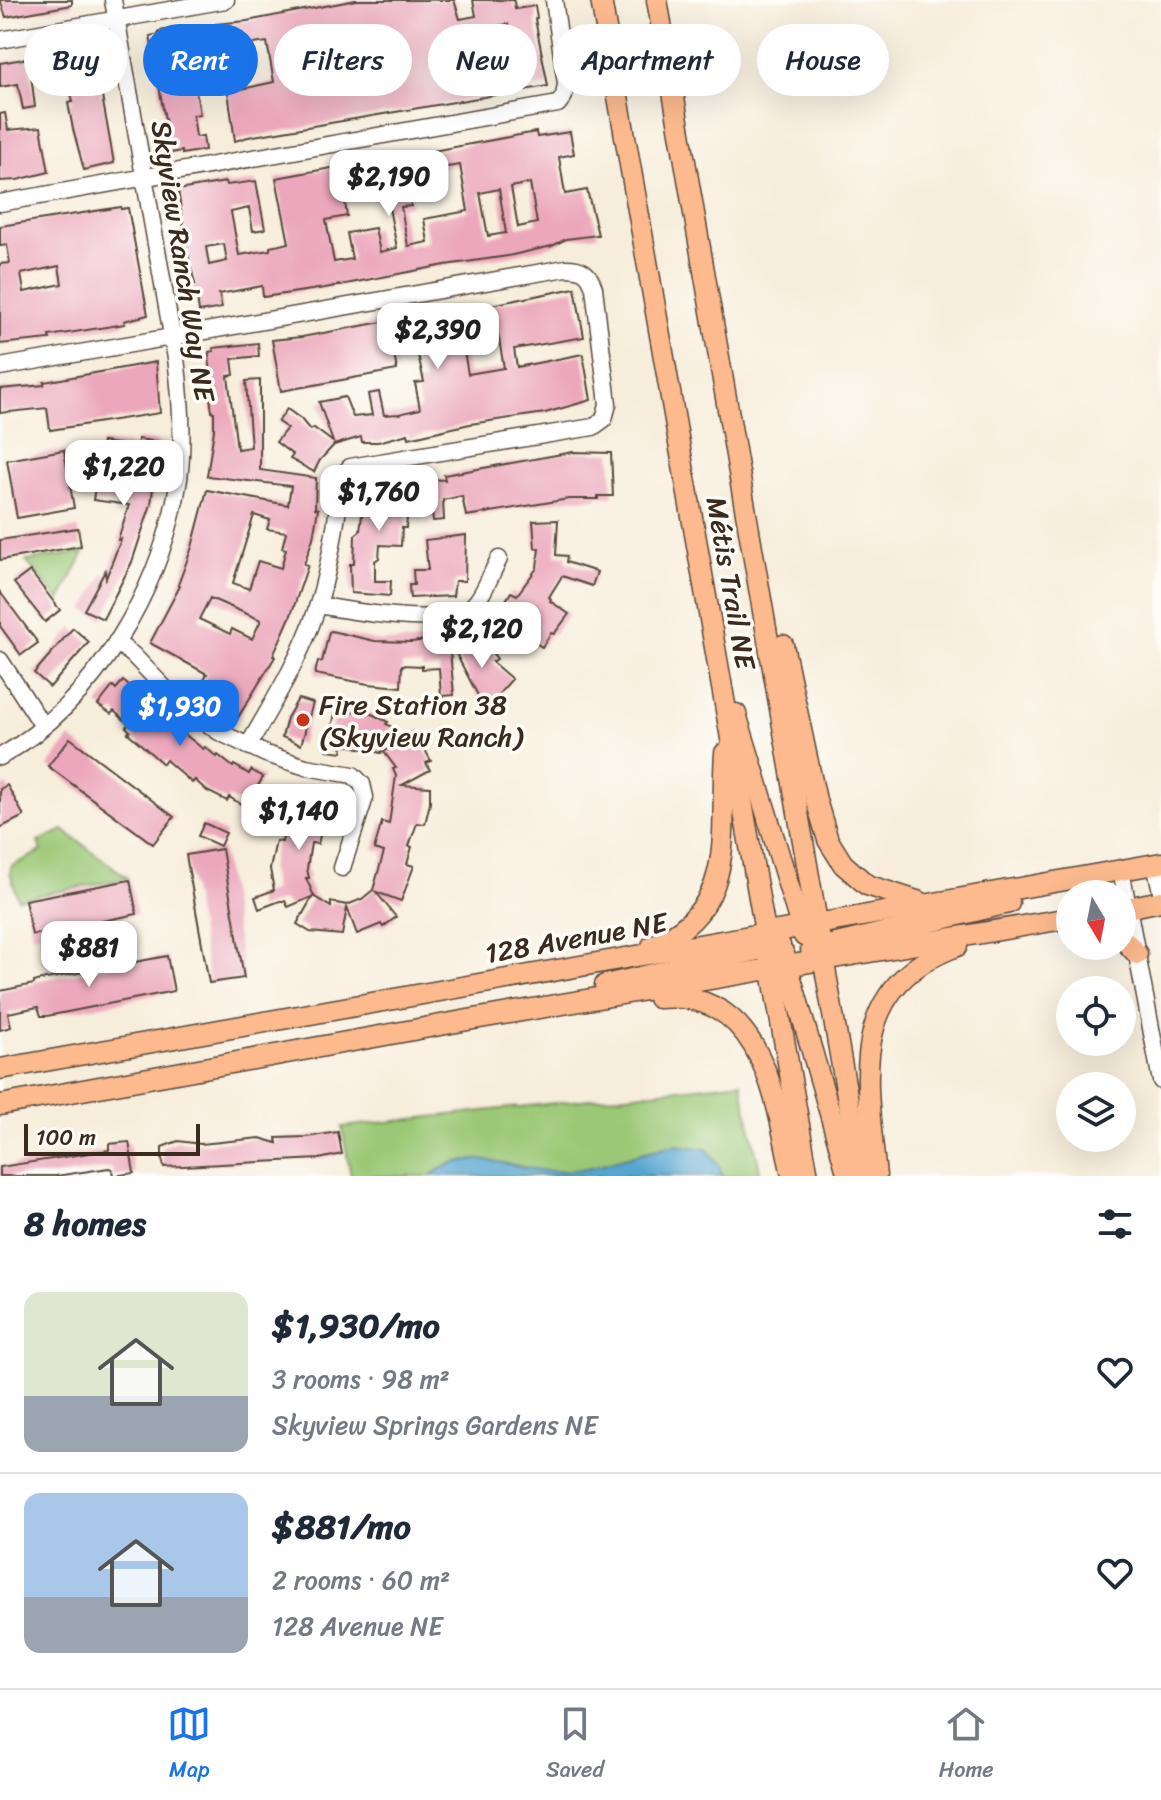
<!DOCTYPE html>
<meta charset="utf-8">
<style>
body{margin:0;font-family:Sriracha,sans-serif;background:#f2f2f3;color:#1f2937;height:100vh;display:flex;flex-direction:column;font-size:30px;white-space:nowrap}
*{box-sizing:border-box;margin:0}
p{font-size:26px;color:#747a83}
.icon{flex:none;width:44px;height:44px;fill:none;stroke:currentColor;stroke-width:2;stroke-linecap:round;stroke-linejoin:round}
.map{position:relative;height:1176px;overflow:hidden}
.details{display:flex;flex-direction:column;background:#fff;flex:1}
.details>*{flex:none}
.banner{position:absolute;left:24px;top:24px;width:1114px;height:72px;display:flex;gap:16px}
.needle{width:52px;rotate:170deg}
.fabs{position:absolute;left:1056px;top:880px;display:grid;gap:16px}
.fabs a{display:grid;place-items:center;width:80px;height:80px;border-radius:50%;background:#fff;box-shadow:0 8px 32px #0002;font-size:40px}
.scale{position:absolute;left:24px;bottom:20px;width:176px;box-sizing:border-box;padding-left:8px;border:4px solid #3b2a1e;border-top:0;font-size:22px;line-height:28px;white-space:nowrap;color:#3b2a1e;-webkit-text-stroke:6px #fdfcf7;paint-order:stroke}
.price{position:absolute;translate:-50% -68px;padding:0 18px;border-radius:16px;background:#fff;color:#222;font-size:26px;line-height:52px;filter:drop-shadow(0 2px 4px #0008)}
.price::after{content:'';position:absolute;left:50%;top:48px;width:24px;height:18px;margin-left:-12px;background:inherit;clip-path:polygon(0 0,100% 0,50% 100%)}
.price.selected{background:#1a73e8;color:#fff}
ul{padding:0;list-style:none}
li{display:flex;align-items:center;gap:24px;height:200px;padding:0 24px}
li+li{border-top:2px solid #e0e1e3}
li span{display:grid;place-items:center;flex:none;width:224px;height:160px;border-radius:16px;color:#555}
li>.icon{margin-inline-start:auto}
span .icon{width:96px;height:96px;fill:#fffc;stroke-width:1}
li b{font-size:34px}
h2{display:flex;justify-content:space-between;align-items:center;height:96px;padding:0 24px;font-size:34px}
.tag{padding:0 28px;border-radius:36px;background:#fff;box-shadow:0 8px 32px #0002;font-size:28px;line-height:72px}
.tag.selected{background:#1a73e8;color:#fff}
.menu{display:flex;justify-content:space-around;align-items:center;height:112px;border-top:2px solid #e0e1e3;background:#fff;font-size:22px;color:#747a83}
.menu a{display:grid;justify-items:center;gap:4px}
.menu .selected{color:#1a73e8}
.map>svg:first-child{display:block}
</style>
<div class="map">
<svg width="1161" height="1176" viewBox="0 0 1161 1176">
<rect width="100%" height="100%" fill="#fdfcf7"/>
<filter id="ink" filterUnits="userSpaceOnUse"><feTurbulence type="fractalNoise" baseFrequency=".0125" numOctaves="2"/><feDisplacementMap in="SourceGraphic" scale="16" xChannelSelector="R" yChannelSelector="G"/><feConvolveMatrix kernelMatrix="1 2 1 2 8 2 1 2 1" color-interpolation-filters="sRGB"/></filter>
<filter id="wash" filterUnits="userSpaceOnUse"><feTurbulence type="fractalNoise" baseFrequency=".006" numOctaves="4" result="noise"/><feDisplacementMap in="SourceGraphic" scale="32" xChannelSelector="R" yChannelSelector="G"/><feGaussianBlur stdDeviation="1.8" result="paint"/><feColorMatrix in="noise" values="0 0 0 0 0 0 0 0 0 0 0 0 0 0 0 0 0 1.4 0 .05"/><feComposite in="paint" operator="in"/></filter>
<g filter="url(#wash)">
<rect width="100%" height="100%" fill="#f7eddb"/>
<g fill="#9bc876" stroke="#6b794a" stroke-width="2">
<polygon points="84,552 60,601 26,561"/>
<polygon points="63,830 128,878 18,899 10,872 12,866 42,851 38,842"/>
<polygon points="741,1082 761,1176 351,1176 342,1127"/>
</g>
<path fill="#57a6d1" stroke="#496878" stroke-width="2" d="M 678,1145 L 707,1149 L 717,1162 L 723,1176 L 430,1176 C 475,1141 514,1174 562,1171 C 602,1169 639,1150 678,1145 Z"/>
<g id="blocks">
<g fill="#eca7bc" fill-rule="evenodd">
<polygon points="0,0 72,0 72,5 6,17"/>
<path d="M 356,0 L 454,0 L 460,19 L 476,16 L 473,0 L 514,0 L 515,9 L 535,6 L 537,18 L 535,19 L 548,86 L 248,137 L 235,141 L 228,92 L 274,82 L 267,42 L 245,45 L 250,70 L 226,74 L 216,24 L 247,21 ZM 508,24 L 515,65 L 494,68 L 486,28 Z"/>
<polygon points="178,28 179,35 183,34 185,45 188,44 200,114 193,115 196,137 203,136 205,150 182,154 182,151 171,153 150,36 159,34 159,31"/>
<polygon points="85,45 85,47 93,46 114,163 84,170 73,129 68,103 73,102 62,49"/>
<polygon points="29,58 35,107 23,109 18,84 0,87 0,63"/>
<polygon points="5,113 8,130 41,127 49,172 17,180 0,181 0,114"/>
<path d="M 536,132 L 537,137 L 570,132 L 574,154 L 559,157 L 565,194 L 587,190 L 598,235 L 566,239 L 552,246 L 508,256 L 445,265 L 325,288 L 263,297 L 262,286 L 219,294 L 222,308 L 199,312 L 197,297 L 193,298 L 190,284 L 195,284 L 187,250 L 178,190 L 226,182 L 227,185 L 256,181 L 265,229 L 253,231 L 249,208 L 231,212 L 239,255 L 270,250 L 270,247 L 289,243 L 276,178 L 375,160 L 374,158 L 422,153 ZM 460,165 L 468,211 L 424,219 L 428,242 L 408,246 L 401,207 L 411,206 L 408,177 L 442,174 L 441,168 ZM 530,183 L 537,223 L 518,227 L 511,187 ZM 362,185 L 362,191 L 381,188 L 385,209 L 389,208 L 397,248 L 380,252 L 375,228 L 347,233 L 352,259 L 334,262 L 326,220 L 347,216 L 343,188 ZM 499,189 L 506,233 L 488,236 L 480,193 ZM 224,244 L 227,261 L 209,265 L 206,247 Z"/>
<path d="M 121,207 L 121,209 L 128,208 L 148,315 L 124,321 L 125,324 L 49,336 L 50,339 L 0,344 L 0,264 L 10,263 L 7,245 L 0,246 L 0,226 ZM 59,266 L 62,284 L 24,292 L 21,274 Z"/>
<path d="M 575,288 L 584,337 L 514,349 L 517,367 L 583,354 L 591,400 L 545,413 L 470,424 L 409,438 L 408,434 L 378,442 L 362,442 L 361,437 L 334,445 L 320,460 L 314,472 L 290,459 L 293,455 L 276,442 L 287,428 L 278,422 L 287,409 L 301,419 L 310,430 L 314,428 L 333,442 L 319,402 L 345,397 L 353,417 L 372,415 L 368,394 L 379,392 L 384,415 L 399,414 L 420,409 L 415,383 L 424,382 L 416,345 L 393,349 L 397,370 L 281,391 L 272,340 L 302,337 L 473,305 L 473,307 L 486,306 ZM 497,328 L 504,368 L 468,374 L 461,334 Z"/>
<path d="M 258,343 L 259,356 L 232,359 L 234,375 L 228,376 L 237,449 L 251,447 L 246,381 L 260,380 L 260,470 L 316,478 L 315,508 L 318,509 L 313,538 L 304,564 L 308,565 L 291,615 L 273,656 L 275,657 L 237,719 L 196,692 L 207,674 L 150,643 L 180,586 L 178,585 L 192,547 L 207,490 L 288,505 L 291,486 L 207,476 L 214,430 L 214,412 L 212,412 L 208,382 L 211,382 L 209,352 L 214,351 L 213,348 ZM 254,515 L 270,520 L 267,529 L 286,532 L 282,548 L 286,549 L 281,568 L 258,561 L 249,589 L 233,583 ZM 210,598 L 261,620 L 252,639 L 232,629 L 230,634 L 199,619 Z"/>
<polygon points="156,362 160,413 50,430 47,408 0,413 0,389 44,385 44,382"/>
<polygon points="138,439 159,442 151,504 132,562 103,619 84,610 105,571 106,578 121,539 118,540 129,505 93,500 102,442 137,447"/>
<polygon points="64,450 74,508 17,518 7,460"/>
<polygon points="573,452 611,453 613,496 598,496 598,499 569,499 466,516 462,496 443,500 444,520 433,521 431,502 427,501 429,479 445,480 444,475"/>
<polygon points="397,478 411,479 406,528 402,528 401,546 380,545 379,558 375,561 375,581 391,581 390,596 351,593 350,564 354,564 355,535 360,531 366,484 397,483"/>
<polygon points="558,520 556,555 567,556 566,562 597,572 592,586 562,576 549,597 551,599 550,601 569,614 554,634 551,633 542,647 531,640 539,627 522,616 506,642 490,631 496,627 491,624 511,592 517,595 537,568 539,548 535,548 533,521"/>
<polygon points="78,528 81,546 0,560 0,540"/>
<polygon points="466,535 465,581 455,581 453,596 410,598 409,585 414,585 413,570 428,570 425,540"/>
<polygon points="30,571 60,610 45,622 14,583"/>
<polygon points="0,592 38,643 21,655 0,626"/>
<polygon points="73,628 89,642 50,687 34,673"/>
<polygon points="331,631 375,641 412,642 426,640 434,641 434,645 449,640 454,695 441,696 439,668 422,669 422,666 402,665 401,687 368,684 315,674 318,661 322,662 329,632"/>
<polygon points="481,638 497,659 492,662 512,679 497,696 483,705 453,648 465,642 468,647"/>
<polygon points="123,681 143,697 141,699 203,749 205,747 217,757 218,755 233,767 234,765 249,774 251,770 263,777 246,807 229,797 227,801 207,791 195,780 192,783 166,760 163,764 128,733 130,731 126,727 129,724 114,711 111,714 98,705 113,686 116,689"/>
<polygon points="298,699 313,703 301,745 282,737 287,718"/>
<polygon points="336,709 372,714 388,722 386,724 392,727 381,753 343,744 342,752 327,750"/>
<polygon points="411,732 421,742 431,761 426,763 430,770 402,785 430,787 430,803 425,824 417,823 409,846 412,847 407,864 414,866 401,901 376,892 396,917 383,927 381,924 357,934 347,908 342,935 310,932 297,924 313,896 331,907 331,902 347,905 362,899 373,890 384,852 374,849 382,822 389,824 396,776 393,769 396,768 384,752"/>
<polygon points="70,738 174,817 153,844 48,766"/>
<polygon points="7,785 24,816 0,828 0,789"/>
<polygon points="312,790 339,797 335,824 323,823 318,844 311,843 307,869 309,878 306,878 314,896 288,907 285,901 280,901 259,909 255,897 274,890 270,869 276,841 282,842 286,823 299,825 302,808 304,808 306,795 311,796"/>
<polygon points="204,823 226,833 220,846 198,836"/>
<polygon points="222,849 244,978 209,983 186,855"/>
<polygon points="130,880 137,914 32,935 25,900"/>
<polygon points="167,956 174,991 47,1016 41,1016 38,1007 8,1013 11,1027 0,1030 0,991 34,984 34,982 41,980"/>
<polygon points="338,1132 342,1154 319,1159 164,1167 162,1159 162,1147 178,1141 201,1144 260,1138 277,1143 276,1138 307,1137"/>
<polygon points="129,1142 134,1173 113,1176 112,1169 109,1168 56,1176 0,1176 0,1167 109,1150 109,1144"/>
</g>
</g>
</g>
<g filter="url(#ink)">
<use href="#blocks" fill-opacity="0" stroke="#57473a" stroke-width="2"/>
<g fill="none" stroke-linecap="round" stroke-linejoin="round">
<g stroke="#57473a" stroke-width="19">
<g id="minor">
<polyline points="0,40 226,0"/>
<polyline points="0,203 558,104 564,96 566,84 554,0"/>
<path d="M 0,367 L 566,268 C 582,268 589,272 594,288 L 608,404 L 604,419 L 593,427 L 350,467 L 343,475 C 336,521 330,570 315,614 C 299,661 272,704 248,746"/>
<path d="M 318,605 C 349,611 440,626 466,611 C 482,602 490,575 499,559"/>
<polyline points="116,642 133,655 179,703 219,732 266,754 306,767 353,775 362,784 365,797 342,868"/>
<polyline points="0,660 43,726"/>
<path d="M 0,757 C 97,701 162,588 179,479 C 184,439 181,397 176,358 L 113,0"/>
<polyline points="1155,864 1161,891"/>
<polyline points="1121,870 1161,1081"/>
</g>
</g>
<g stroke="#57473a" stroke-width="23">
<g id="major">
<polyline points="601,0 808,1176"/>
<polyline points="657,0 861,1176"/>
<polyline points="783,645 816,800 828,840 843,864 867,885 920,902"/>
<polyline points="736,714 804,936"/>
<polyline points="1122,909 1161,901"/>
<polyline points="1122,938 1137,954"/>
<path d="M 652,946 C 741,908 719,832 725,753"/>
<polyline points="811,950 1009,903"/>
<polyline points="784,954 848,1176"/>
<polyline points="605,985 780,945"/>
<path d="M 658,998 C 763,988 776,1100 792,1176"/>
<polyline points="0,1069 1161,863"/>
<polyline points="0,1105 468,1020 1070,918"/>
<path d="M 876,1176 C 866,1079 846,987 957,946"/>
</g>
</g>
<use href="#minor" stroke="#fff" stroke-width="16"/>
<use href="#major" stroke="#fcba8e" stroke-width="20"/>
</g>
</g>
<circle fill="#c8321e" stroke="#fdfcf7" stroke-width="3" cx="303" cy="720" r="8"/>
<g text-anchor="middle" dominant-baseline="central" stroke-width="7" stroke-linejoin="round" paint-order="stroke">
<g font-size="28" fill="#3b2a1e" stroke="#fdfcf7">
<text transform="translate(183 261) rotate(81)">Skyview Ranch Way NE</text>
<text transform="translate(731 583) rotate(80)">Métis Trail NE</text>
<text transform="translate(576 938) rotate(-10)">128 Avenue NE</text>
</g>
<g font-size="28" fill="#3b2a1e" stroke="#fdfcf7" text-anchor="start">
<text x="319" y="704">Fire Station 38<tspan x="319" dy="32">(Skyview Ranch)</tspan></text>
</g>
</g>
</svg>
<div class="fabs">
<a><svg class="needle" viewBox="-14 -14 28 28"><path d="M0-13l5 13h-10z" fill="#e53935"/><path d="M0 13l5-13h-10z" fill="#747a83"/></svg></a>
<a><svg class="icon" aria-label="locate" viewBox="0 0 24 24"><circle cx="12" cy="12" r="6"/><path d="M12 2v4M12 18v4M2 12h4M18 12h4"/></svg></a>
<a><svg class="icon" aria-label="layers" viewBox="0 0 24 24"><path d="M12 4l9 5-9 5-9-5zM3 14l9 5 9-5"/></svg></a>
</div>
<div class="scale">100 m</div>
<b class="price" style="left:389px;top:218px">$2,190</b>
<b class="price" style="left:438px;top:371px">$2,390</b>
<b class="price" style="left:124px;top:508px">$1,220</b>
<b class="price" style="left:379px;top:533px">$1,760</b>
<b class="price" style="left:482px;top:670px">$2,120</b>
<b class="price selected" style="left:180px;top:748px">$1,930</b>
<b class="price" style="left:299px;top:852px">$1,140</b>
<b class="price" style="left:89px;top:989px">$881</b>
<div class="banner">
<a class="tag">Buy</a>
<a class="tag selected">Rent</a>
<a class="tag">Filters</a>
<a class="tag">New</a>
<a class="tag">Apartment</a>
<a class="tag">House</a>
</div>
</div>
<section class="details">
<h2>8 homes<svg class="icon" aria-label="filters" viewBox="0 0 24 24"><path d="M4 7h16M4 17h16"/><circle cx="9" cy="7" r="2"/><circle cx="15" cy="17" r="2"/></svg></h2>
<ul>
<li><span style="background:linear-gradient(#dfe7d0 65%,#9aa5b1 0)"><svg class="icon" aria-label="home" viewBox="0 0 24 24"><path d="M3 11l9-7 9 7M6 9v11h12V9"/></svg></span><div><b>$1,930/mo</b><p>3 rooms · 98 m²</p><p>Skyview Springs Gardens NE</p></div><svg class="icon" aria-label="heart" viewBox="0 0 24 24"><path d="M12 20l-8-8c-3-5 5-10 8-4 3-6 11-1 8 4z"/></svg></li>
<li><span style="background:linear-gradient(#a9c7e8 65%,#9aa5b1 0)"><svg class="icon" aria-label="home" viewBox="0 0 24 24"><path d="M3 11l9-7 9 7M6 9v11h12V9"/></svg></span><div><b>$881/mo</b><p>2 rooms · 60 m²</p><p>128 Avenue NE</p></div><svg class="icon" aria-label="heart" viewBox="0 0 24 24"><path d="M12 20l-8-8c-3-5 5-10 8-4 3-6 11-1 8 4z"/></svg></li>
</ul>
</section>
<nav class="menu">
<a class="selected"><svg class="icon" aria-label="map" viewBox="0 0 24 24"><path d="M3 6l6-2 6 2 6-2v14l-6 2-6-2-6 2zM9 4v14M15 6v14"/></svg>Map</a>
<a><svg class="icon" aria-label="saved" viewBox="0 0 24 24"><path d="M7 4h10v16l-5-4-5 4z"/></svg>Saved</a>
<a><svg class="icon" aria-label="home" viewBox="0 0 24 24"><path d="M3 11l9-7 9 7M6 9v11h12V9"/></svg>Home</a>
</nav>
